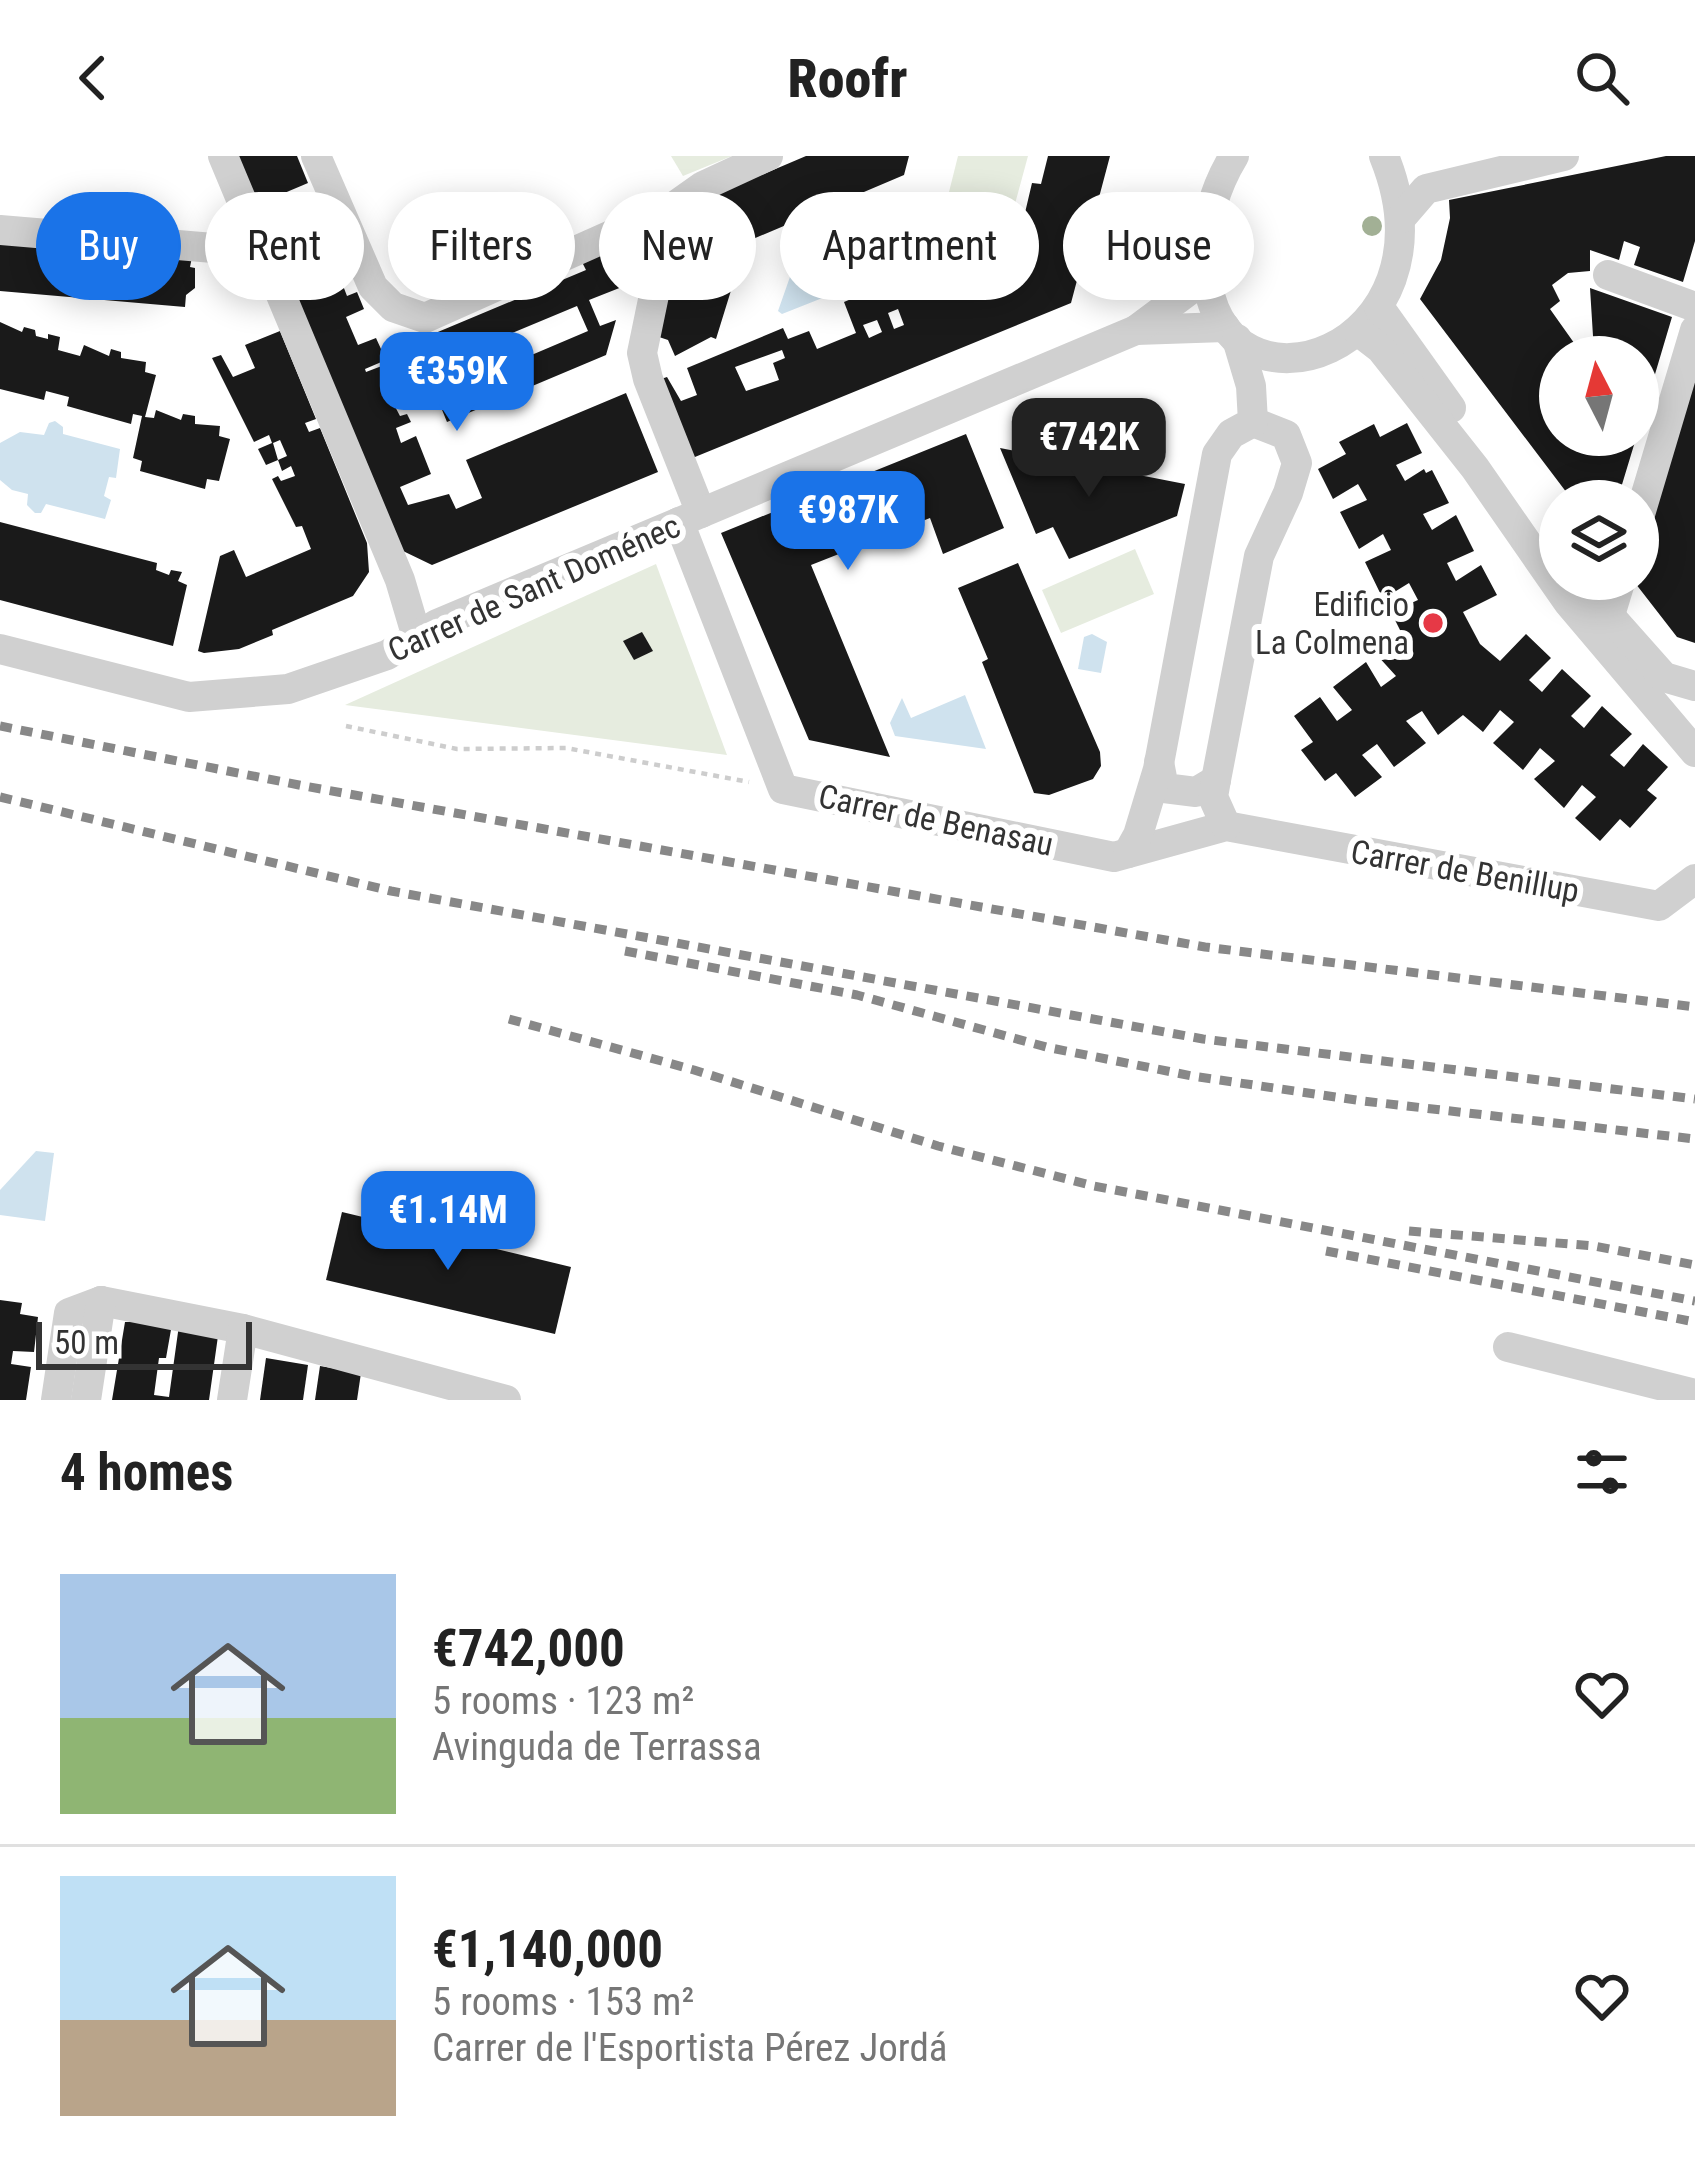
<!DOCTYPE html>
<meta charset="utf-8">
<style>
body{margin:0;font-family:"Roboto Condensed",sans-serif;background:#f6f6f6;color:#222;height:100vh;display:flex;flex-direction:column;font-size:45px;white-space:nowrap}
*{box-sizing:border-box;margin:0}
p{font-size:39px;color:#767676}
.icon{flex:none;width:66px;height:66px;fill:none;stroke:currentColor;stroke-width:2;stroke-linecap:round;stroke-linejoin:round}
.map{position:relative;height:1244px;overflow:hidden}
.details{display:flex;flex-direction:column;background:#fff;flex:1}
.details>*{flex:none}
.banner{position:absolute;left:36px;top:36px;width:1623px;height:108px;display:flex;gap:24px}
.needle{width:78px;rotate:354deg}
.fabs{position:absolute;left:1539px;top:180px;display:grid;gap:24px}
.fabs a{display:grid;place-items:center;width:120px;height:120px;border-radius:50%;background:#fff;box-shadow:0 6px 30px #0003;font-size:60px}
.scale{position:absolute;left:36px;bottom:30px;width:216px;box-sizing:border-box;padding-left:12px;border:6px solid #333;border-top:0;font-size:33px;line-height:42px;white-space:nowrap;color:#333;-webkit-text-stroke:9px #fff;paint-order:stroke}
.price{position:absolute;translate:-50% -102px;padding:0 27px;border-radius:24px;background:#1a73e8;color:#fff;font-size:39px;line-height:78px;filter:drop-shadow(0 3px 6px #0008)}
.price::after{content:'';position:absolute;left:50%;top:72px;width:36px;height:27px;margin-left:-18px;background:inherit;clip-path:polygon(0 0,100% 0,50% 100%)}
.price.current{background:#222;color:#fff}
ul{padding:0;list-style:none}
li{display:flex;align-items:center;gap:36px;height:300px;padding:0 60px}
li+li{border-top:3px solid #e0e0e0}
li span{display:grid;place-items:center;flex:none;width:336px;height:240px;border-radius:0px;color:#555}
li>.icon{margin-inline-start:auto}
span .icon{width:144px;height:144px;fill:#fffc;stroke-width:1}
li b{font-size:51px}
h2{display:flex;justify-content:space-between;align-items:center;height:144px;padding:0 60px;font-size:51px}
.pill{padding:0 42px;border-radius:54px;background:#fff;box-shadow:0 6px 30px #0003;font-size:42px;line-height:108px}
.pill.current{background:#1a73e8;color:#fff}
header{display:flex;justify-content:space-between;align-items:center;height:156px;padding:0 60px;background:#fff;font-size:54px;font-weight:800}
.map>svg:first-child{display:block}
</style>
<header><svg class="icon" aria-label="back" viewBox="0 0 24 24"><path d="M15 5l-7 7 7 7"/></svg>Roofr<svg class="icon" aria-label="search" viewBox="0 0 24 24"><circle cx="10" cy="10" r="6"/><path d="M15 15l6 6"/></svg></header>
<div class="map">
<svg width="1695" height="1244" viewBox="0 0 1695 1244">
<rect width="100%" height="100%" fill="#fff"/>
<g fill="#e6ecdf">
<polygon points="671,0 732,0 683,20"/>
<polygon points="958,0 1028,0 1006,81 942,64"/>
<polygon points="1135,393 1154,438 1061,477 1042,434"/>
<polygon points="656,408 727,599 345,549"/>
</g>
<g fill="#cfe2ee">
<polygon points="856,83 884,91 873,121 850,131 847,128 840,135 782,158 778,155 791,118 822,107 823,93 837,87 843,92"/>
<polygon points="888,91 919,97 919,102 878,120"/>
<polygon points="55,265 63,271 63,278 120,293 116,322 109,321 104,340 111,344 105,363 46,348 41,357 35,357 27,349 28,338 12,334 0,324 0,287 20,276 44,279 49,267"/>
<polygon points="1092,478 1107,486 1101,517 1078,513 1084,481"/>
<polygon points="965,539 986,593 895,580 890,567 902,542 911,562"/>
<polygon points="36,995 54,997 45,1065 0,1059 0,1034"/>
</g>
<g fill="#1a1a1a" fill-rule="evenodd">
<polygon points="235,0 297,0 308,27 256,49"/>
<polygon points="806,0 909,0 904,19 746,86 716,183 711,181 675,200 668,184 656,180 696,52 707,42"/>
<path d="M 1048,0 L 1110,0 L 1071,147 L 690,303 L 658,224 L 667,221 L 681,245 L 697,239 L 687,212 L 783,172 L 788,183 L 809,175 L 817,193 L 856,177 L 844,146 L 967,94 L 975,114 L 1006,100 L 999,86 L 1020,78 L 1032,27 L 1041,28 ZM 898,153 L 904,169 L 894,173 L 888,157 ZM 877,164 L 882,176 L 869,182 L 863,169 ZM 782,194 L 785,202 L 773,207 L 779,224 L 746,235 L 735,211 Z"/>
<polygon points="1666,0 1695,0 1695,85 1683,126 1634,109 1640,91 1624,85 1619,104 1590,94 1590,115 1568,117 1552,129 1560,145 1550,153 1584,201 1560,201 1560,279 1637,279 1617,345 1573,345 1420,143 1441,104 1450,62 1449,44"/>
<polygon points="331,74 336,84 318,92 323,106 341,99 345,106 332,111 334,116 347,111 351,123 342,127 347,140 357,136 364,153 346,161 358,189 376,182 386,204 365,213 366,216 387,208 394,226 382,231 387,245 391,243 400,260 407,258 411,266 396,272 401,287 416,280 431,318 400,331 408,349 449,338 456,353 482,342 466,304 626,237 658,316 432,409 403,395 275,97"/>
<path d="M 634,84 L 638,92 L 627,129 L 589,144 L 600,170 L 616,164 L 606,199 L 447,266 L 436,239 L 483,220 L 472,194 L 425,213 L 414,186 L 586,114 L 577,96 ZM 577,150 L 588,175 L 494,215 L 483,189 Z"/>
<polygon points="0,86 192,101 190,111 195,112 195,132 186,139 185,151 0,135"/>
<polygon points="1590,132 1672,161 1639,272 1638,201 1590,201 1591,194 1594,196"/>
<polygon points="0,166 22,176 24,171 35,174 36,180 48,183 48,178 60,181 58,194 80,200 84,189 109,200 111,193 121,196 121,202 146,206 145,216 156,219 145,261 154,262 156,254 181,264 183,258 195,260 195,268 220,270 219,280 230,283 219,325 207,323 205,333 140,315 142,305 133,302 142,260 133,258 131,268 67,250 69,241 46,235 44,244 0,233"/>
<polygon points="280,175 316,263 305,267 309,276 320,272 367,387 369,416 353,440 272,474 273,479 239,493 204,497 198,495 220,400 234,394 246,421 311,393 302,370 296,371 272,323 278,320 281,325 295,320 291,310 282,315 278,304 287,300 280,284 273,287 278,304 266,309 258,293 272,287 269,279 254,286 212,202 221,199 233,221 255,212 245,189"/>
<polygon points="1695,209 1695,487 1677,481 1632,423 1638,423 1638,393"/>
<polygon points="1407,267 1422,297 1396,309 1405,325 1424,313 1426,317 1432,314 1449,347 1423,358 1432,374 1456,359 1474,395 1447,407 1456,425 1481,409 1497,439 1463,456 1480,488 1500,505 1526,478 1551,502 1529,524 1542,536 1562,513 1591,540 1571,560 1584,572 1602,550 1632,578 1610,599 1624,611 1643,588 1668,611 1647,634 1657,642 1630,672 1620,663 1600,685 1575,662 1596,641 1582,629 1564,652 1534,623 1555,605 1540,592 1523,614 1493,587 1514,566 1500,554 1483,576 1463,559 1438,579 1422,555 1406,565 1426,587 1394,611 1377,588 1362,599 1382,621 1355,641 1336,617 1325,625 1301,594 1313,586 1294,560 1320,541 1337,565 1352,554 1333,531 1366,506 1381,531 1396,520 1376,498 1402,478 1391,456 1418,444 1409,427 1383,443 1365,406 1391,394 1383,378 1359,393 1340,356 1367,344 1358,328 1333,343 1318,313 1346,298 1339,286 1374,268 1380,281"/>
<polygon points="966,278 1004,372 943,398 930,362 811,409 890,601 809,584 721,377"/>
<polygon points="1000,292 1185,328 1177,360 1069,403 1053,371 1036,378"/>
<polygon points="0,366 157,407 156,414 169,419 171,414 182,416 178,425 187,429 173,490 0,444"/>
<polygon points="1018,407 1100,596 1101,610 1093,623 1049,639 1034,637 982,506 988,503 958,432"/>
<polygon points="642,476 653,495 634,504 623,485"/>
<polygon points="342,1056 571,1111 555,1178 326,1124"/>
<polygon points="0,1144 22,1147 20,1158 38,1161 34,1196 13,1195 11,1208 31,1211 26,1244 0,1244"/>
<polygon points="131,1161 172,1168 166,1202 159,1202 154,1239 169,1241 179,1169 218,1180 209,1244 112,1244 125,1166 130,1166"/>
<polygon points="266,1202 308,1209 303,1244 260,1244"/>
<polygon points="320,1210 361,1217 357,1244 315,1244"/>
</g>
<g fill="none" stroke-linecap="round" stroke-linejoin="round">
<polyline stroke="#cdcdcd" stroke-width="4.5" stroke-dasharray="6 6" stroke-linecap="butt" points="346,570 457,593 566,592 749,626"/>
<g stroke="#d0d0d0" stroke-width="30">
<polyline points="223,0 400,424 416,478"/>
<polyline points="316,0 373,131 393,151 425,162 672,52 703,30 768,0"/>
<path d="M 1234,0 C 1212,36 1203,73 1206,115 C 1220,279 1463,195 1384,0"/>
<polyline points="672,52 642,197 648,223 701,357"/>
<polyline points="1401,62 1426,33 1564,0"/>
<polyline points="0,74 225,93 257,87 337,51"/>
<polyline points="1608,119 1695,151"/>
<polyline points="1379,151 1451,252"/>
<polyline points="1136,174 1225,171"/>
<polyline points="1359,176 1381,193 1475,312 1568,446 1695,596"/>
<polyline points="1638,365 1695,174"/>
<polyline points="679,366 783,633 1114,701 1226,670 1659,750 1695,723"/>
<polyline points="1577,423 1664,521 1695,530"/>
<polyline points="1610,459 1621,423"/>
<polyline points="0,493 189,541 288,533 387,499 437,468 1136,174 1207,121"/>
<polyline points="1159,606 1164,632 1196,636 1216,624"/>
<polyline points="1226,670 1213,641 1216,624 1259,400 1288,337 1297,307 1286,279 1253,266"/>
<polyline points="1128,697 1138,679 1158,613 1217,298 1231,278 1253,266 1251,230 1237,183"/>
<polyline points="101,1145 243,1173 506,1244"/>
<polyline points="1508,1191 1695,1238"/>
<polyline points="56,1244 69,1157 101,1145"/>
<polyline points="86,1244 101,1145"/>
<polyline points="232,1244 243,1173"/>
</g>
<g stroke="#888" stroke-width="9" stroke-dasharray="12 9" stroke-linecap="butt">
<polyline points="0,570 304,630 1205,791 1695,851"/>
<polyline points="0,641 391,735 1203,883 1695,943"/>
<polyline points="625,795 857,839 1046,891 1192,920 1363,945 1695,983"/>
<polyline points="509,863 694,914 938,990 1094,1030 1695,1145"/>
<polyline points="1409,1075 1594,1090 1695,1109"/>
<polyline points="1326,1095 1695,1166"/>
</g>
</g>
<circle fill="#a2b095" cx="1372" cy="70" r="10"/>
<circle fill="#e63946" stroke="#fff" stroke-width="4.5" cx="1433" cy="467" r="12"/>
<g text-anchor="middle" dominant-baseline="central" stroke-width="12" stroke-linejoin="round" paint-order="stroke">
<g font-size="33" fill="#333" stroke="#fff">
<text transform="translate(534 432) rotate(-24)">Carrer de Sant Doménec</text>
<text transform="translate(936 664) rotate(12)">Carrer de Benasau</text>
<text transform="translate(1465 715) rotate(10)">Carrer de Benillup</text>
</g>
<g font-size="33" fill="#333" stroke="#fff" text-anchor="end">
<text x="1409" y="448">Edificio<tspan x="1409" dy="38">La Colmena</tspan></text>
</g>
</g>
</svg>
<div class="fabs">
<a><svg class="needle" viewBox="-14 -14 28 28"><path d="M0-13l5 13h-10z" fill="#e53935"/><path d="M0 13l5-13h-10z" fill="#767676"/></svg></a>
<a><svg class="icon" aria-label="layers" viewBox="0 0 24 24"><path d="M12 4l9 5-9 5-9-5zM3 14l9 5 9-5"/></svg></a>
</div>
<div class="scale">50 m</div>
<b class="price" style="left:457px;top:278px">€359K</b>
<b class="price current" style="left:1089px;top:344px">€742K</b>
<b class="price" style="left:848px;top:417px">€987K</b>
<b class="price" style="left:448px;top:1117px">€1.14M</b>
<div class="banner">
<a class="pill current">Buy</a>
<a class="pill">Rent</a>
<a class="pill">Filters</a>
<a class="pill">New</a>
<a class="pill">Apartment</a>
<a class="pill">House</a>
</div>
</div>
<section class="details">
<h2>4 homes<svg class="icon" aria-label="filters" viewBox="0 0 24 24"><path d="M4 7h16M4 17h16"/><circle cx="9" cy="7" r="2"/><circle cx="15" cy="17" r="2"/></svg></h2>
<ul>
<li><span style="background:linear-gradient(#a9c7e8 60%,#8fb573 0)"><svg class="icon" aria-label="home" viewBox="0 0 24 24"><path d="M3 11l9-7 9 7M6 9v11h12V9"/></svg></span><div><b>€742,000</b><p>5 rooms · 123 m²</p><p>Avinguda de Terrassa</p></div><svg class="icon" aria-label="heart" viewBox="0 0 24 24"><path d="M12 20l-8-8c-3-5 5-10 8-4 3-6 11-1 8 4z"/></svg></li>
<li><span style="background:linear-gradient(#bfe0f5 60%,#b9a48a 0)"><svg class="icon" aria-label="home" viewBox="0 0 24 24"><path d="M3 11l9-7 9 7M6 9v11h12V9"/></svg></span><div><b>€1,140,000</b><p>5 rooms · 153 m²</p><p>Carrer de l'Esportista Pérez Jordá</p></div><svg class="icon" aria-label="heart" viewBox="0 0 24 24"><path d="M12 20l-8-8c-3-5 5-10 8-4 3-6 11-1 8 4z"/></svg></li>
</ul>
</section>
